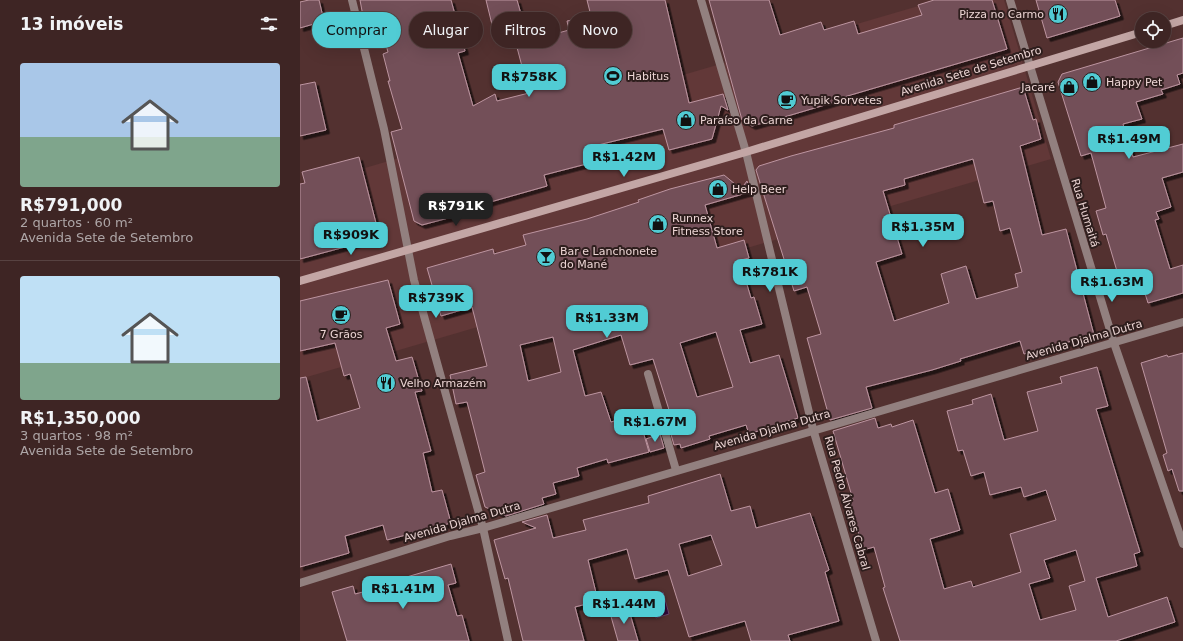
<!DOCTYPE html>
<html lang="pt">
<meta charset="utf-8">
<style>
body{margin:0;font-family:"DejaVu Sans",sans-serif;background:#493131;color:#f1f3f6;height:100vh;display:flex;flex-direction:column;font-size:15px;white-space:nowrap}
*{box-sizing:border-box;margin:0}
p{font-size:13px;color:#ada5a6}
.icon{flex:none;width:22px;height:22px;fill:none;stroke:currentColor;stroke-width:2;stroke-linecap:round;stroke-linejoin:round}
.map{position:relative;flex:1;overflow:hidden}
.details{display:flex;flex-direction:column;background:#3e2524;width:300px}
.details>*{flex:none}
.top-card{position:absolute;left:12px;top:12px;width:380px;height:36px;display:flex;gap:8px}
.controls{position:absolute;left:835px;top:12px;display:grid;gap:8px}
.controls a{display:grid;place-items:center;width:36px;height:36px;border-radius:50%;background:#3e2524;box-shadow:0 4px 16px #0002,0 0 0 1px #574241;font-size:20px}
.price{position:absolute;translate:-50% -34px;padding:0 9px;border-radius:8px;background:#51ccd4;color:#111;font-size:13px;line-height:26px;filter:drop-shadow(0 1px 2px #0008)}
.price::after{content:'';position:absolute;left:50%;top:24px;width:12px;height:9px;margin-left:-6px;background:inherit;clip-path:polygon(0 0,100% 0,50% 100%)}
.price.selected{background:#222;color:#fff}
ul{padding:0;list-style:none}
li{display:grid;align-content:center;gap:8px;height:212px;padding:0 20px}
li+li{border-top:1px solid #574241}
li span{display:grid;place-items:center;height:124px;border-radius:4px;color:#555}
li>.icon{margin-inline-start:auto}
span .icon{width:72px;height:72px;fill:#fffc;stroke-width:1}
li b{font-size:17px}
h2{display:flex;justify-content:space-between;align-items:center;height:48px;padding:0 20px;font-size:17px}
.chip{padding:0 14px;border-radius:18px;background:#3e2524;box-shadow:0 4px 16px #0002,0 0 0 1px #574241;font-size:14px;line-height:36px}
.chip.selected{background:#51ccd4;color:#111}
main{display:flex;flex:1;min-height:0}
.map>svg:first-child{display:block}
</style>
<main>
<section class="details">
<h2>13 imóveis<svg class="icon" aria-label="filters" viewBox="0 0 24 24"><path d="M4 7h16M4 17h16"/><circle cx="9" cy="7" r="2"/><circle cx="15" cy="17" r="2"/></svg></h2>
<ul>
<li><span style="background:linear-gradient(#a9c7e8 60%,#7fa58c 0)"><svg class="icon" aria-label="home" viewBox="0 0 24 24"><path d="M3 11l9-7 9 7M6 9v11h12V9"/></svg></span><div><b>R$791,000</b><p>2 quartos · 60 m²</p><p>Avenida Sete de Setembro</p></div></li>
<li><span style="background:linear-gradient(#bfe0f5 70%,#7fa58c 0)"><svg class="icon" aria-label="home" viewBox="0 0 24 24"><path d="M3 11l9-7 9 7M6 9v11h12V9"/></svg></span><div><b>R$1,350,000</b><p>3 quartos · 98 m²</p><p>Avenida Sete de Setembro</p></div></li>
</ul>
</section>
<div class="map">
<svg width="883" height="641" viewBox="0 0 883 641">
<defs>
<filter id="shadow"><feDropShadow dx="3.5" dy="3.5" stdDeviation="0" flood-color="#0009"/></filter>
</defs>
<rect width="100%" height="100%" fill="#533130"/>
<polygon fill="#623838" points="639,0 704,0 751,159 0,379 0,187"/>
<polygon fill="#320839" stroke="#6a4668" points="363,592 369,614 356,618 350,596"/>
<g fill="#734f59" stroke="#bd95a0" fill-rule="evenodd" filter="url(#shadow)">
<polygon points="9,0 19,0 24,21 0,28 0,2"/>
<polygon points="60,0 151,0 165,51 158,53 173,106 195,94 197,101 229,93 214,36 196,41 186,0 217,0 225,28 229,27 233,40 269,30 267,21 291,16 287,0 365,0 389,103 423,94 428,110 421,106 412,139 369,150 363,129 294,146 298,161 244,175 247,186 155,212 156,216 122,225 114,221 91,132 102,129 88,81 90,81 83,54 88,52 80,24 65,27"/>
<polygon points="409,0 469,0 480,35 521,22 524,30 554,21 558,34 622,15 618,5 634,0 692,0 707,49 544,97 545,99 491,115 452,126 442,120"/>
<polygon points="736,0 815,0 820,16 747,38"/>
<polygon points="883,38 883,73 877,75 880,84 861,90 863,94 836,102 842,119 823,124 833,157 883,144 883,172 862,178 871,207 856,212 859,219 855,220 870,269 883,265 883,293 848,303 842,284 827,288 819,278 806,234 803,235 796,211 806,208 791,153 781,156 758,82 762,74"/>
<polygon points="15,82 26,130 0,136 0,85"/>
<path d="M 723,87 L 733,120 L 736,119 L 741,139 L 720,146 L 742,235 L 766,229 L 794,335 L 724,354 L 720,341 L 660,359 L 661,361 L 632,370 L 566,387 L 572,408 L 530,420 L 507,338 L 521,334 L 507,287 L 494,291 L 456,170 L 459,166 L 491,156 L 594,128 L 594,125 ZM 673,159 L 684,203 L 693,201 L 700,231 L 710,228 L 722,272 L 715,274 L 718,287 L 676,299 L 666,266 L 641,274 L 649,303 L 594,321 L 576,262 L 602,254 L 583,191 L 605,185 L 604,179 Z"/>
<polygon points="59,157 78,231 71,240 0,259 0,184 5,183 2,172"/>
<path d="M 424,175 L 441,189 L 447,181 L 450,192 L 405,205 L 417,248 L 444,240 L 449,258 L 441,260 L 444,267 L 442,268 L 451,298 L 454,297 L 462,324 L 440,330 L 450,363 L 479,355 L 498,418 L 449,434 L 446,425 L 409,436 L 410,439 L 381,448 L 380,444 L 374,445 L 370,431 L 375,429 L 353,359 L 330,365 L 321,335 L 273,350 L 285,396 L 301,392 L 311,422 L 338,414 L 349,452 L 308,463 L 307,459 L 277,468 L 279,476 L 253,483 L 256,494 L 242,498 L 244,504 L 206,516 L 185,507 L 176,475 L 185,472 L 174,429 L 167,402 L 156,404 L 150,375 L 187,366 L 172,307 L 141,316 L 127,268 L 193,249 L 194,254 L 226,245 L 223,235 L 287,219 L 339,202 L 338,200 L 370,189 ZM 416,332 L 433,387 L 397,397 L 380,343 ZM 253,337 L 261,372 L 228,381 L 220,345 Z"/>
<polygon points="88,280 100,324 86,328 96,361 112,357 122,391 115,392 131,451 123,453 132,492 142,490 151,523 87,540 83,525 45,536 49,553 0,567 0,378 6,377 17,421 60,408 50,374 44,376 35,343 0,351 0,301"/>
<polygon points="883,353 883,491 879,491 872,469 868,471 863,455 867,453 841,363 867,355 868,357"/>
<path d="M 797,367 L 808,406 L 796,409 L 840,552 L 834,554 L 837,566 L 796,578 L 808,617 L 867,597 L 875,622 L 816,641 L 600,641 L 583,588 L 585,587 L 574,547 L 563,550 L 550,501 L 553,500 L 533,431 L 575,418 L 578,428 L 591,424 L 592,427 L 613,420 L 635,493 L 648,489 L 660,530 L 630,539 L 644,589 L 671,581 L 673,587 L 721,572 L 710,534 L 756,520 L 746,490 L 724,497 L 721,487 L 690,495 L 684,472 L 671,476 L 663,450 L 658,451 L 647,411 L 673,404 L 672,400 L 691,394 L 704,440 L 738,431 L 727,392 L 762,383 L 760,377 ZM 776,550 L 785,581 L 769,586 L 776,610 L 740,620 L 729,584 L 750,578 L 744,560 Z"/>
<polygon points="360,434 364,448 350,452 346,439"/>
<path d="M 420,474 L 431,511 L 450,506 L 456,528 L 510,513 L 529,570 L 525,572 L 539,621 L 488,635 L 490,641 L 451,641 L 445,621 L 389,637 L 368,570 L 335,579 L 327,549 L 288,560 L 298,601 L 275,607 L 284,641 L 223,641 L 208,578 L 205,579 L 194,540 L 236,528 L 222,522 L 247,515 L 253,538 L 286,530 L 283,520 L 349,503 L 348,496 ZM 411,535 L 422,565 L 388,576 L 379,544 Z"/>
<polygon points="151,564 156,583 148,585 157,616 162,615 169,641 47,641 32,592 53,586 55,594 94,584 93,581"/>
<polygon points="328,607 338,641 318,641 310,613"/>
</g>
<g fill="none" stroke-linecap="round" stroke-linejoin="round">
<g stroke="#92807f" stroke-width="8">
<polyline points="52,0 84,129 114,280 183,528 208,641"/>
<polyline points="401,0 446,152 513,429 576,641"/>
<polyline points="710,0 814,343 883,544"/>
<polyline points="348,374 376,470"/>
<polyline points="0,583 150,536 183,528 883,322"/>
</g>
<g stroke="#c3a6a5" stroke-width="8">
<polyline points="864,26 883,20"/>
<polyline points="0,281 446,152 842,32"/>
</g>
</g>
<defs>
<g id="restaurant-disc" transform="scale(1)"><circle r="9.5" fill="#51ccd4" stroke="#2e1e1d"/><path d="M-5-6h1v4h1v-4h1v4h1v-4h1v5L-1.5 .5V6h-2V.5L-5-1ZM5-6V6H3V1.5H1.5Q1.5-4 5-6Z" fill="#111"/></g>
<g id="stadium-disc" transform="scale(1)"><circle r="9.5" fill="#51ccd4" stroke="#2e1e1d"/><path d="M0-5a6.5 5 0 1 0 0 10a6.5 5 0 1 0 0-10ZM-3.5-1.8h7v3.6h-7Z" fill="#111"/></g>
<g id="shop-disc" transform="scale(1)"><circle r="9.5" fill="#51ccd4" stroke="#2e1e1d"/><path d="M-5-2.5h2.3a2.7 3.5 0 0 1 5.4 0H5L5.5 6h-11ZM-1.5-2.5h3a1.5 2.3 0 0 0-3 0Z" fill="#111"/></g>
<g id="cafe-disc" transform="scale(1)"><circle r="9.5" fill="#51ccd4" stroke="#2e1e1d"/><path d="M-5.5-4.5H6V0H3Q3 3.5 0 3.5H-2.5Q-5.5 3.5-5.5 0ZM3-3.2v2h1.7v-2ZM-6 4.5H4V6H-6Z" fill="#111"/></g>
<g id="bar-disc" transform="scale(1)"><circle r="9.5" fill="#51ccd4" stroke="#2e1e1d"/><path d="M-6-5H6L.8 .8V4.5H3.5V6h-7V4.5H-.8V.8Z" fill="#111"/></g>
</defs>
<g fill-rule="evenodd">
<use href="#restaurant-disc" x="758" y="14"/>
<use href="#stadium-disc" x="313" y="76"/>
<use href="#shop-disc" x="792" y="82"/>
<use href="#shop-disc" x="769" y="87"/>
<use href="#cafe-disc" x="487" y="100"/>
<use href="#shop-disc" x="386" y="120"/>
<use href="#shop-disc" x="418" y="189"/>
<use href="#shop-disc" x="358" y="224"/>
<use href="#bar-disc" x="246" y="257"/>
<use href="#cafe-disc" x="41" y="315"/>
<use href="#restaurant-disc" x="86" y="383"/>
</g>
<g text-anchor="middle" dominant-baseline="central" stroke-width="4" stroke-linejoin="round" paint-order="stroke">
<g font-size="11" fill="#ecd5d4" stroke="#2e1e1d" text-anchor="start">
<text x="744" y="14" text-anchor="end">Pizza no Carmo</text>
<text x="327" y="76">Habitus</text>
<text x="806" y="82">Happy Pet</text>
<text x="755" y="87" text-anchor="end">Jacaré</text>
<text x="501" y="100">Yupik Sorvetes</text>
<text x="400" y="120">Paraíso da Carne</text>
<text x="432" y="189">Help Beer</text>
<text x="372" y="218">Runnex<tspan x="372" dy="13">Fitness Store</tspan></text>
<text x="260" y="251">Bar e Lanchonete<tspan x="260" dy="13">do Mané</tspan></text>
<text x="41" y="334" text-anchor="middle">7 Grãos</text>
<text x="100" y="383">Velho Armazém</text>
</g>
<g font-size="11" fill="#ecd5d4" stroke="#2e1e1d">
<text transform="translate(671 71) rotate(-17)">Avenida Sete de Setembro</text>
<text transform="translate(785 213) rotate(73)">Rua Humaitá</text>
<text transform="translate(784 340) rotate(-16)">Avenida Djalma Dutra</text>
<text transform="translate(472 430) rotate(-16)">Avenida Djalma Dutra</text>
<text transform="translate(547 503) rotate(74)">Rua Pedro Álvares Cabral</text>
<text transform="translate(162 522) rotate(-16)">Avenida Djalma Dutra</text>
</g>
</g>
</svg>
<div class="controls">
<a><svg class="icon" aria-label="locate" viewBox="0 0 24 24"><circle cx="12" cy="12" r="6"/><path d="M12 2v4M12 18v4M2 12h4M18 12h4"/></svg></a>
</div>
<b class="price" style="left:229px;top:98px">R$758K</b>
<b class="price" style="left:829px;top:160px">R$1.49M</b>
<b class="price" style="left:324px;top:178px">R$1.42M</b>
<b class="price selected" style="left:156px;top:227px">R$791K</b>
<b class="price" style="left:623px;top:248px">R$1.35M</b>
<b class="price" style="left:51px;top:256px">R$909K</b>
<b class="price" style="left:470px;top:293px">R$781K</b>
<b class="price" style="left:812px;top:303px">R$1.63M</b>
<b class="price" style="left:136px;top:319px">R$739K</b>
<b class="price" style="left:307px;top:339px">R$1.33M</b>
<b class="price" style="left:355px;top:443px">R$1.67M</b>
<b class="price" style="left:103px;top:610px">R$1.41M</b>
<b class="price" style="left:324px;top:625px">R$1.44M</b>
<div class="top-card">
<a class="chip selected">Comprar</a>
<a class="chip">Alugar</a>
<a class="chip">Filtros</a>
<a class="chip">Novo</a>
</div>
</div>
</main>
